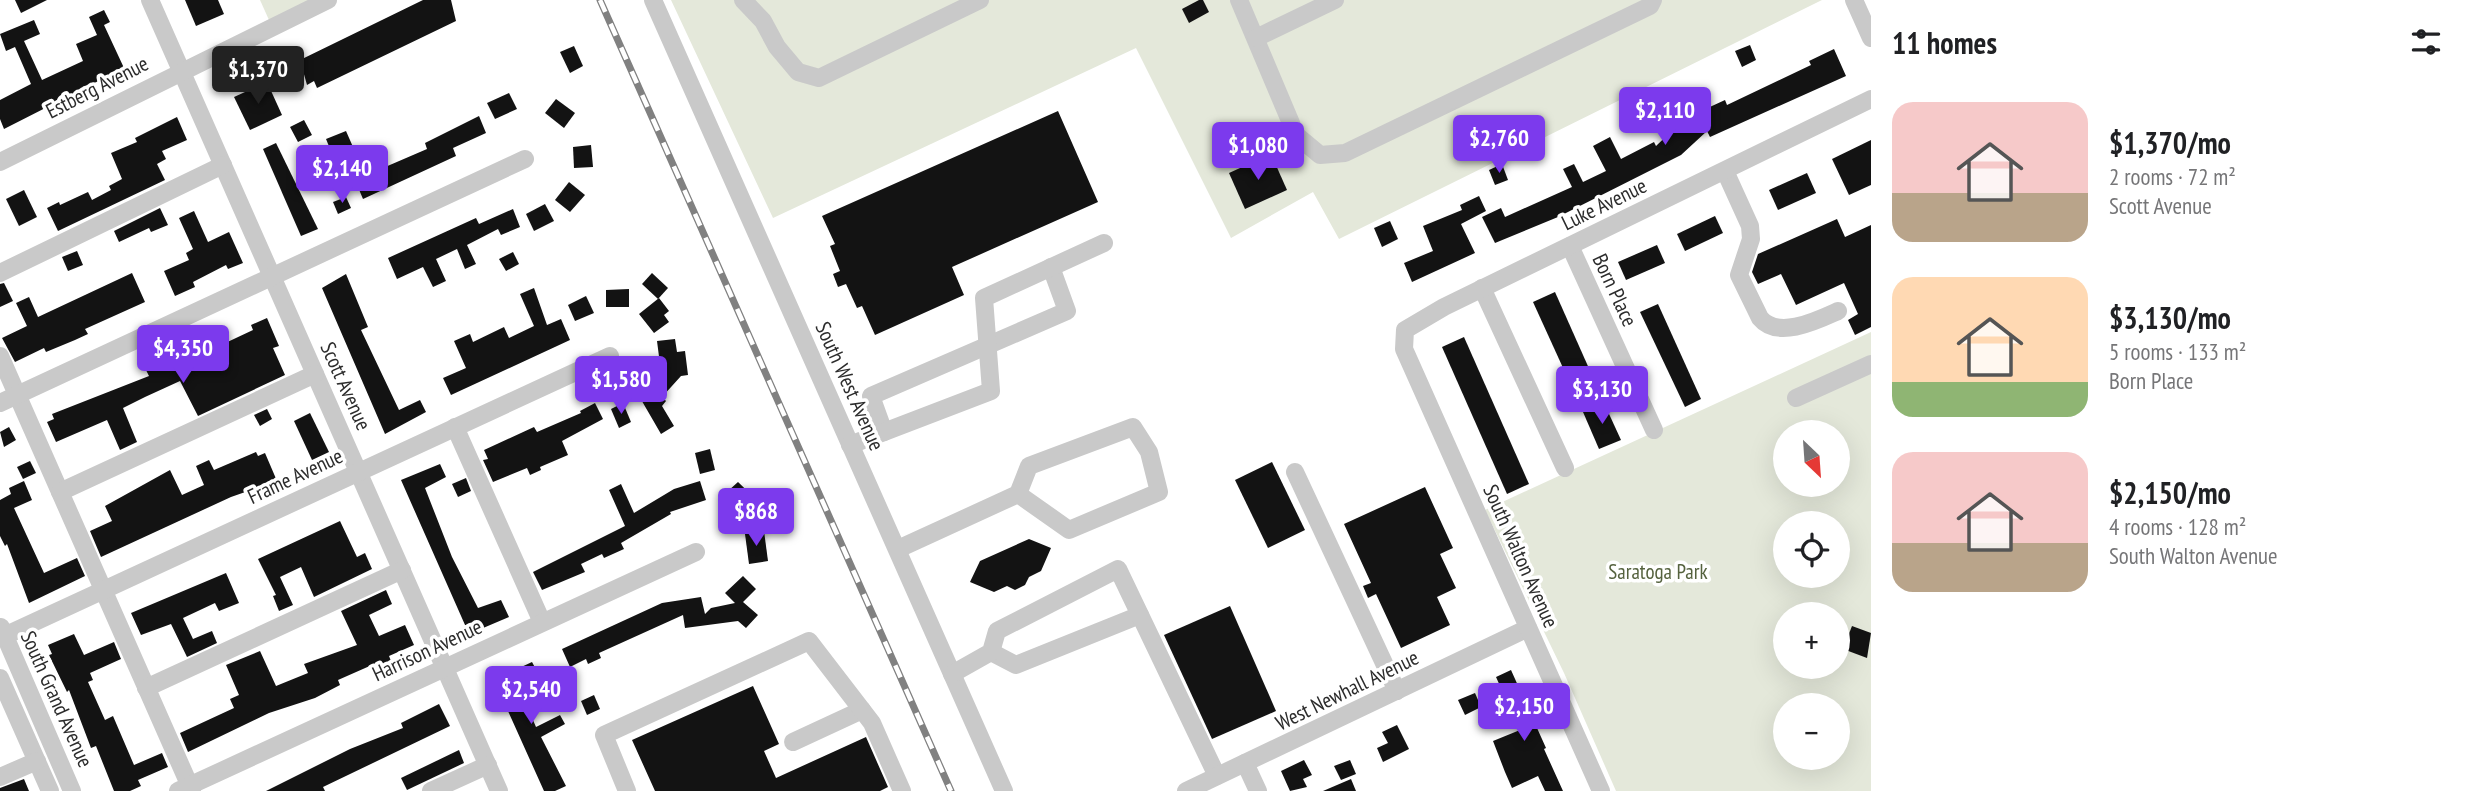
<!DOCTYPE html>
<meta charset="utf-8">
<style>
body{margin:0;font-family:"PT Sans Narrow",sans-serif;background:#f2f2f2;color:#202124;height:100vh;display:flex;flex-direction:column;font-size:26px;white-space:nowrap}
*{box-sizing:border-box;margin:0}
p{font-size:23px;color:#757577}
.icon{flex:none;width:38px;height:38px;fill:none;stroke:currentColor;stroke-width:2;stroke-linecap:round;stroke-linejoin:round}
.map{position:relative;flex:1;overflow:hidden}
.drawer{display:flex;flex-direction:column;background:#fff;width:595px}
.drawer>*{flex:none}
.needle{width:46px;rotate:155deg}
.controls{position:absolute;left:1773px;top:420px;display:grid;gap:14px}
.controls a{display:grid;place-items:center;width:77px;height:77px;border-radius:50%;background:#fff;box-shadow:0 7px 28px #0002;font-size:35px}
.price{position:absolute;translate:-50% -60px;padding:0 16px;border-radius:7px;background:#7c3aed;color:#fff;font-size:23px;line-height:46px;filter:drop-shadow(0 2px 4px #0008)}
.price::after{content:'';position:absolute;left:50%;top:42px;width:21px;height:16px;margin-left:-10px;background:inherit;clip-path:polygon(0 0,100% 0,50% 100%)}
.price.selected{background:#222;color:#fff}
ul{padding:0;list-style:none}
li{display:flex;align-items:center;gap:21px;height:175px;padding:0 21px}
li span{display:grid;place-items:center;flex:none;width:196px;height:140px;border-radius:21px;color:#555}
li>.icon{margin-inline-start:auto}
span .icon{width:84px;height:84px;fill:#fffc;stroke-width:1}
li b{font-size:30px}
h2{display:flex;justify-content:space-between;align-items:center;height:84px;padding:0 21px;font-size:30px}
main{display:flex;flex:1;min-height:0}
.map>svg:first-child{display:block}
</style>
<main>
<div class="map">
<svg width="1871" height="791" viewBox="0 0 1871 791">
<rect width="100%" height="100%" fill="#fff"/>
<g fill="#e4e8da" fill-rule="evenodd">
<polygon points="260,0 311,0 269,20"/>
<polygon points="671,0 1822,0 1339,239 1313,192 1231,238 1136,48 773,218"/>
<path d="M 1871,332 L 1871,791 L 1616,791 L 1564,673 L 1485,510 ZM 1785,432 L 1838,432 L 1838,485 L 1785,485 ZM 1785,523 L 1838,523 L 1838,576 L 1785,576 ZM 1785,614 L 1838,614 L 1838,667 L 1785,667 ZM 1785,705 L 1838,705 L 1838,758 L 1785,758 Z"/>
</g>
<g fill="#131313">
<polygon points="15,0 47,0 21,13"/>
<polygon points="185,0 218,0 224,14 196,26"/>
<polygon points="423,0 451,0 456,21 317,88 314,81 307,85 300,60"/>
<polygon points="1199,0 1203,0 1209,12 1189,23 1182,9"/>
<polygon points="104,10 110,22 104,25 124,68 4,129 0,119 0,100 31,84 15,47 6,51 0,34 34,20 40,34 24,41 42,80 83,61 76,44 97,35 89,17"/>
<polygon points="1750,45 1756,60 1742,67 1735,51"/>
<polygon points="574,46 583,66 570,73 560,52"/>
<polygon points="1834,49 1846,76 1710,137 1707,131 1681,155 1558,217 1495,243 1482,217 1501,208 1505,217 1572,187 1563,169 1574,164 1583,182 1606,171 1593,146 1610,137 1621,159 1654,142 1656,146 1679,124 1671,109 1681,103 1688,117 1725,100 1727,105 1811,65 1809,61"/>
<polygon points="267,82 282,115 250,130 234,97"/>
<polygon points="509,93 517,109 495,119 487,103"/>
<polygon points="556,99 575,113 564,128 545,113"/>
<polygon points="1058,111 1098,202 952,267 964,295 875,335 862,306 857,308 846,284 838,287 833,274 840,271 830,246 835,244 822,216"/>
<polygon points="479,116 486,133 453,148 456,156 363,199 355,180 427,149 425,143"/>
<polygon points="177,117 187,140 162,151 166,159 157,164 165,180 58,231 47,208 59,202 60,205 88,192 92,200 111,190 109,186 122,179 111,153 137,142 135,138"/>
<polygon points="304,120 312,135 298,142 290,127"/>
<polygon points="346,131 353,147 333,156 326,139"/>
<polygon points="1871,140 1871,185 1849,195 1832,159"/>
<polygon points="276,143 318,229 301,236 263,149"/>
<polygon points="591,145 593,167 574,168 573,147"/>
<polygon points="1271,154 1287,190 1245,209 1229,173"/>
<polygon points="1502,164 1508,180 1495,185 1489,170"/>
<polygon points="1807,173 1816,193 1778,210 1769,190"/>
<polygon points="569,182 585,195 570,212 555,200"/>
<polygon points="24,190 37,217 19,226 6,199"/>
<polygon points="1479,196 1486,211 1461,224 1475,253 1412,282 1404,263 1433,251 1423,226 1462,210 1460,205"/>
<polygon points="346,197 351,208 338,214 333,202"/>
<polygon points="545,204 554,221 534,231 526,214"/>
<polygon points="160,208 168,225 151,232 149,228 119,242 114,231"/>
<polygon points="513,209 520,227 501,235 498,229 467,245 476,264 465,269 457,249 436,259 446,281 433,287 423,267 397,279 388,258 476,218 479,224"/>
<polygon points="194,211 208,242 229,232 243,263 228,269 226,265 193,282 195,287 175,296 164,271 189,260 186,253 193,249 179,218"/>
<polygon points="1715,216 1723,233 1685,251 1677,234"/>
<polygon points="1837,219 1845,237 1871,225 1871,327 1855,335 1848,320 1858,314 1844,283 1796,305 1781,274 1758,284 1752,272 1758,254"/>
<polygon points="1390,221 1398,239 1382,247 1374,228"/>
<polygon points="1657,245 1665,263 1626,280 1618,262"/>
<polygon points="77,251 83,265 68,271 62,257"/>
<polygon points="513,252 519,264 506,271 499,259"/>
<polygon points="132,273 145,302 85,329 88,334 75,340 46,352 44,348 15,362 2,338 27,326 16,303 29,297 38,317"/>
<polygon points="652,273 668,288 658,299 642,284"/>
<polygon points="346,274 368,327 361,330 399,410 420,400 426,412 385,434 322,288"/>
<polygon points="4,283 13,301 0,307 0,284"/>
<polygon points="534,288 547,325 561,319 570,340 451,395 443,378 466,368 454,341 470,334 473,342 504,327 509,338 534,326 520,294"/>
<polygon points="629,289 629,307 606,307 606,290"/>
<polygon points="1555,292 1595,382 1574,392 1533,302"/>
<polygon points="586,296 594,313 575,321 568,305"/>
<polygon points="659,298 669,311 664,315 669,322 654,333 639,314"/>
<polygon points="1658,304 1701,399 1685,407 1640,312"/>
<polygon points="267,318 279,346 273,348 285,375 198,416 180,381 145,397 123,408 137,442 120,450 107,420 56,442 47,422 54,419 52,414 149,376 146,370 163,362 167,369 204,353 253,330 251,325"/>
<polygon points="1464,337 1529,484 1507,494 1442,347"/>
<polygon points="675,339 677,352 685,351 688,375 681,376 662,397 666,401 662,406 674,426 661,434 639,396 661,372 657,341"/>
<polygon points="595,403 603,419 562,441 568,455 540,467 541,470 530,475 527,468 493,482 483,460 488,459 484,450 534,427 537,432 581,413 580,411"/>
<polygon points="623,403 631,422 619,428 611,409"/>
<polygon points="1604,403 1621,440 1599,449 1583,412"/>
<polygon points="267,409 272,419 260,426 254,415"/>
<polygon points="310,413 329,452 312,460 294,421"/>
<polygon points="9,427 16,440 4,447 0,432"/>
<polygon points="710,449 715,470 700,474 695,453"/>
<polygon points="256,452 258,456 265,453 277,481 231,497 101,557 90,531 112,521 105,506 170,470 182,495 204,485 196,466 209,460 214,470"/>
<polygon points="30,461 36,473 23,479 17,467"/>
<polygon points="1272,462 1305,530 1268,548 1235,480"/>
<polygon points="440,464 446,477 425,488 452,557 478,608 501,600 509,617 469,634 401,480"/>
<polygon points="466,478 471,491 458,497 452,484"/>
<polygon points="24,481 32,500 14,508 44,573 77,558 85,576 29,603 7,544 5,546 0,536 0,500 11,494 9,488"/>
<polygon points="700,481 706,500 670,512 671,514 621,543 624,549 604,558 602,554 581,564 585,572 542,590 533,572 625,526 609,490 621,484 634,513 674,489"/>
<polygon points="738,482 767,510 744,530 741,509 733,517 718,500"/>
<polygon points="1425,487 1453,548 1440,554 1456,588 1437,597 1450,625 1401,648 1376,594 1368,598 1363,586 1371,583 1344,524"/>
<polygon points="340,521 357,557 365,553 372,569 314,597 301,567 280,577 293,605 279,611 273,596 276,595 258,559"/>
<polygon points="764,531 768,561 749,564 745,534"/>
<polygon points="1029,539 1051,548 1041,571 1029,577 1025,585 1015,590 1007,586 994,592 970,582 980,561"/>
<polygon points="226,573 239,603 219,611 215,603 183,618 193,639 212,631 217,643 187,657 171,624 141,635 131,613"/>
<polygon points="743,576 756,589 743,602 758,615 746,628 738,621 685,628 683,615 599,653 601,658 588,664 586,659 570,667 562,649 662,603 701,597 705,614 711,608 735,603 725,593"/>
<polygon points="386,590 392,604 369,615 379,636 405,625 414,645 389,656 391,661 374,670 372,665 338,680 340,685 315,698 269,713 188,752 180,733 234,708 230,699 239,695 226,665 260,651 276,686 308,673 304,664 357,645 341,611"/>
<polygon points="1230,606 1276,711 1212,739 1164,635"/>
<polygon points="1852,626 1871,633 1867,658 1843,649"/>
<polygon points="74,634 84,655 114,642 121,659 90,673 93,680 88,682 105,720 113,716 134,765 162,753 168,767 138,780 141,786 130,791 114,791 96,746 91,748 69,690 67,692 49,655 52,654 48,645"/>
<polygon points="532,662 540,677 519,688 536,727 560,715 565,724 541,737 566,786 555,791 544,791 494,680"/>
<polygon points="1511,670 1546,748 1544,749 1563,791 1545,791 1538,776 1512,788 1505,772 1493,741 1520,730 1496,677"/>
<polygon points="753,686 779,744 764,751 776,778 866,737 888,787 880,791 655,791 632,740"/>
<polygon points="1475,693 1481,707 1465,715 1458,700"/>
<polygon points="594,695 600,709 587,715 581,701"/>
<polygon points="439,704 450,726 323,787 325,791 266,791 350,749 403,728 401,723"/>
<polygon points="1397,725 1409,749 1383,762 1377,748 1388,743 1382,732"/>
<polygon points="459,750 464,763 407,790 401,778"/>
<polygon points="1304,760 1312,775 1303,779 1307,787 1290,791 1281,771"/>
<polygon points="1350,760 1356,774 1341,780 1334,766"/>
<polygon points="24,779 29,791 0,791 0,788"/>
<polygon points="1351,779 1356,791 1323,791"/>
</g>
<g fill="none" stroke-linecap="round" stroke-linejoin="round">
<g stroke="#c9c9c9" stroke-width="18">
<polyline points="150,0 499,791"/>
<polyline points="653,0 1004,791"/>
<polyline points="743,0 763,21 777,47 798,72 819,78 980,0"/>
<polyline points="1239,0 1296,135 1320,155 1345,153 1650,6 1653,0"/>
<polyline points="1854,0 1871,38"/>
<polyline points="1256,38 1335,0"/>
<polyline points="0,162 328,0"/>
<path d="M 1725,171 L 1750,226 L 1751,239 L 1739,275 L 1760,318 C 1778,340 1818,320 1838,311"/>
<polyline points="1570,246 1654,430"/>
<polyline points="0,273 223,165"/>
<polyline points="1482,288 1565,468"/>
<polyline points="0,356 192,791"/>
<polyline points="1796,398 1871,364"/>
<polyline points="0,403 525,159"/>
<polyline points="455,427 542,622"/>
<polyline points="884,432 871,396 1067,311 1051,267"/>
<polyline points="850,445 991,391 984,298 1104,243"/>
<polyline points="1295,472 1397,691"/>
<polyline points="60,492 315,374"/>
<polyline points="898,549 1018,494 1029,466 1133,427 1149,452 1159,492 1069,530 1018,494"/>
<polyline points="1,627 72,791"/>
<polyline points="0,638 610,356"/>
<polyline points="991,652 1016,665 1140,615"/>
<polyline points="952,674 991,652 997,631 1118,569 1217,776"/>
<polyline points="0,678 50,791"/>
<polyline points="146,688 402,570"/>
<polyline points="793,742 862,710"/>
<polyline points="1245,763 1258,791"/>
<polyline points="0,777 37,761"/>
<polyline points="178,791 696,552"/>
<polyline points="431,791 488,765"/>
<polyline points="627,791 604,735 809,641 872,723 902,791"/>
<polyline points="1186,791 1528,628"/>
<polyline points="1601,791 1404,349 1405,330 1444,307 1871,99"/>
</g>
<g stroke="#818181" stroke-width="7">
<polyline id="rail" points="600,0 951,791"/>
</g>
<use href="#rail" stroke="#fff" stroke-width="4.5" stroke-dasharray="13" stroke-linecap="butt"/>
</g>
<g text-anchor="middle" dominant-baseline="central" stroke-width="7" stroke-linejoin="round" paint-order="stroke">
<g font-size="21" fill="#2c2c2c" stroke="#fff">
<text transform="translate(97 87) rotate(-27)">Estberg Avenue</text>
<text transform="translate(1604 204) rotate(-26)">Luke Avenue</text>
<text transform="translate(1615 290) rotate(65)">Born Place</text>
<text transform="translate(346 386) rotate(66)">Scott Avenue</text>
<text transform="translate(850 386) rotate(66)">South West Avenue</text>
<text transform="translate(295 476) rotate(-25)">Frame Avenue</text>
<text transform="translate(1521 556) rotate(66)">South Walton Avenue</text>
<text transform="translate(427 650) rotate(-25)">Harrison Avenue</text>
<text transform="translate(1347 690) rotate(-26)">West Newhall Avenue</text>
<text transform="translate(57 699) rotate(66)">South Grand Avenue</text>
</g>
<g font-size="21" fill="#55623e" stroke="#fff">
<text x="1658" y="571">Saratoga Park</text>
</g>
</g>
</svg>
<div class="controls">
<a><svg class="needle" viewBox="-14 -14 28 28"><path d="M0-13l5 13h-10z" fill="#e53935"/><path d="M0 13l5-13h-10z" fill="#757577"/></svg></a>
<a><svg class="icon" aria-label="locate" viewBox="0 0 24 24"><circle cx="12" cy="12" r="6"/><path d="M12 2v4M12 18v4M2 12h4M18 12h4"/></svg></a>
<a>+</a>
<a>−</a>
</div>
<b class="price selected" style="left:258px;top:106px">$1,370</b>
<b class="price" style="left:1665px;top:147px">$2,110</b>
<b class="price" style="left:1499px;top:175px">$2,760</b>
<b class="price" style="left:1258px;top:182px">$1,080</b>
<b class="price" style="left:342px;top:205px">$2,140</b>
<b class="price" style="left:183px;top:385px">$4,350</b>
<b class="price" style="left:621px;top:416px">$1,580</b>
<b class="price" style="left:1602px;top:426px">$3,130</b>
<b class="price" style="left:756px;top:548px">$868</b>
<b class="price" style="left:531px;top:726px">$2,540</b>
<b class="price" style="left:1524px;top:743px">$2,150</b>
</div>
<section class="drawer">
<h2>11 homes<svg class="icon" aria-label="filters" viewBox="0 0 24 24"><path d="M4 7h16M4 17h16"/><circle cx="9" cy="7" r="2"/><circle cx="15" cy="17" r="2"/></svg></h2>
<ul>
<li><span style="background:linear-gradient(#f6c9c9 65%,#b9a48a 0)"><svg class="icon" aria-label="home" viewBox="0 0 24 24"><path d="M3 11l9-7 9 7M6 9v11h12V9"/></svg></span><div><b>$1,370/mo</b><p>2 rooms · 72 m²</p><p>Scott Avenue</p></div></li>
<li><span style="background:linear-gradient(#ffd9b3 75%,#8fb573 0)"><svg class="icon" aria-label="home" viewBox="0 0 24 24"><path d="M3 11l9-7 9 7M6 9v11h12V9"/></svg></span><div><b>$3,130/mo</b><p>5 rooms · 133 m²</p><p>Born Place</p></div></li>
<li><span style="background:linear-gradient(#f6c9c9 65%,#b9a48a 0)"><svg class="icon" aria-label="home" viewBox="0 0 24 24"><path d="M3 11l9-7 9 7M6 9v11h12V9"/></svg></span><div><b>$2,150/mo</b><p>4 rooms · 128 m²</p><p>South Walton Avenue</p></div></li>
</ul>
</section>
</main>
